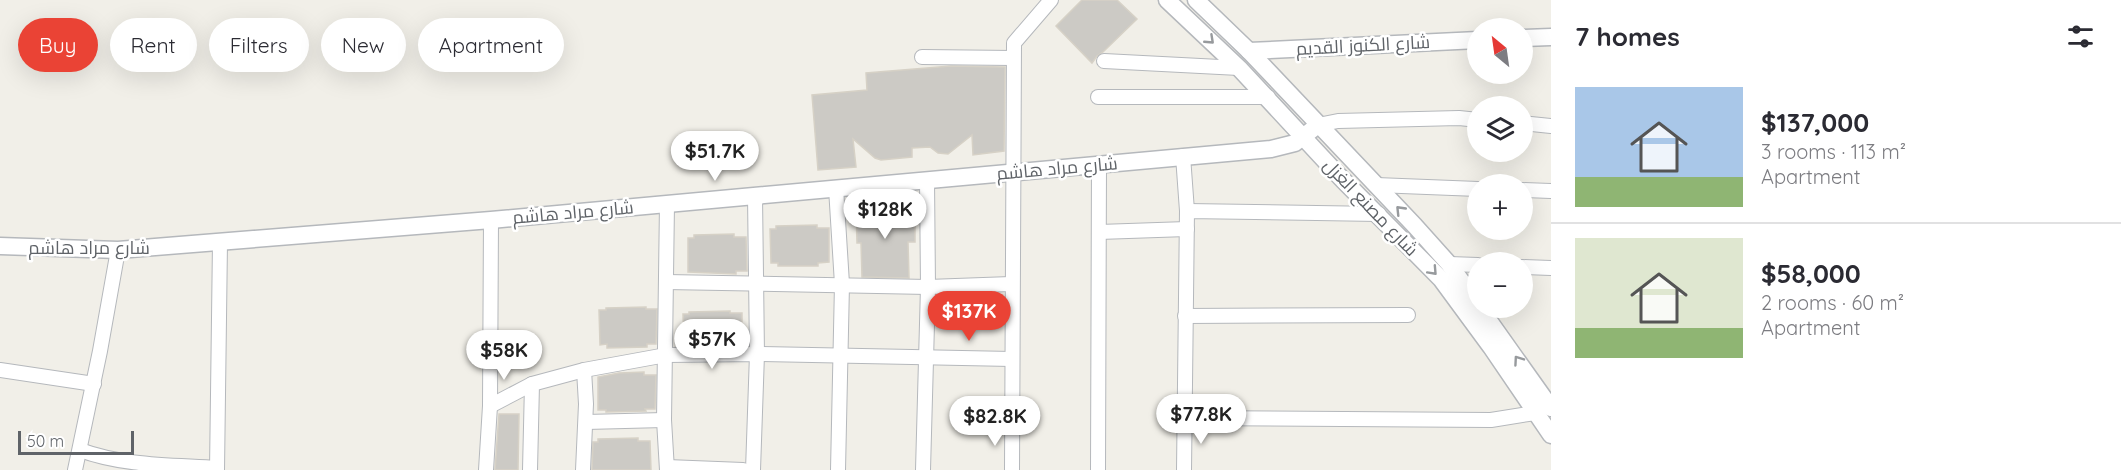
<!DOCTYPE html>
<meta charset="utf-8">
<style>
body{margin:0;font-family:Quicksand,Cairo,sans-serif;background:#f2f2f3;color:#2b2b33;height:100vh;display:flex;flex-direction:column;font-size:22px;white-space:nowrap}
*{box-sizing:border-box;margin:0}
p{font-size:20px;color:#7c7c81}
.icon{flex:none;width:33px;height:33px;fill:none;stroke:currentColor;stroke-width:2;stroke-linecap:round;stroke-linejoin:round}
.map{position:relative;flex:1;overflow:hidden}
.sheet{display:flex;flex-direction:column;background:#fff;width:570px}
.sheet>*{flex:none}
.hud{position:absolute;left:18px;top:18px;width:570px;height:54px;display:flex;gap:12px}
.needle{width:39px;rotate:331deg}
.fabs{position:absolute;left:1467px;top:18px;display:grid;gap:12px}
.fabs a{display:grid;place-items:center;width:66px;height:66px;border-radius:50%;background:#fff;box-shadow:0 6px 24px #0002;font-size:30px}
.scale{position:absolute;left:18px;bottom:15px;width:116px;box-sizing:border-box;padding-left:6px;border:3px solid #5f6368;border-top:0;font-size:16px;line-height:21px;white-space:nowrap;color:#5f6368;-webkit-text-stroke:4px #fff;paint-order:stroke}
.price{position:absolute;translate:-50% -51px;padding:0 14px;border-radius:21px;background:#fff;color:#222;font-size:20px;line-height:39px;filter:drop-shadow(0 2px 3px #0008)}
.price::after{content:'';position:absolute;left:50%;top:36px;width:18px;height:14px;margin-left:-9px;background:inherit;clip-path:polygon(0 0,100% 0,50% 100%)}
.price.on{background:#ea4335;color:#fff}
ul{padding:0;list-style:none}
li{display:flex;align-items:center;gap:18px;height:150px;padding:0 24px}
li+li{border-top:2px solid #e1e1e2}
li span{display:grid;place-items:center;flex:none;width:168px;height:120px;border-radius:0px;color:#555}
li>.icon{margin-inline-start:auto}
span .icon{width:72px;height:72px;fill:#fffc;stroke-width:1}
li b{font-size:26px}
h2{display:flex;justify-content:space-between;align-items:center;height:72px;padding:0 24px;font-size:26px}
.tag{padding:0 21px;border-radius:27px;background:#fff;box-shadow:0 6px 24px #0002;font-size:21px;line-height:54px}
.tag.on{background:#ea4335;color:#fff}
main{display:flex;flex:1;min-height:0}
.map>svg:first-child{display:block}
</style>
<main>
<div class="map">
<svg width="1551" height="470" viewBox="0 0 1551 470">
<rect width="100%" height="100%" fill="#f1efe8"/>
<g fill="#cccac5" stroke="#d6d1c6" stroke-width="1.5">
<polygon points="1082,0 1117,0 1137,19 1103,52 1097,56 1092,63 1056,26"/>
<polygon points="951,66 1005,67 1004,151 973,155 972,135 948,154 938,153 930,147 912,148 912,157 881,160 875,158 853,139 856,167 818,170 812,95 867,90 866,73"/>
<polygon points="903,205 903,208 915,208 915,242 908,242 909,278 862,277 861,243 857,243 856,209 862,209 862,206"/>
<polygon points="817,225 817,228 829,228 829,262 818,263 818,266 778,266 778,263 771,263 770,229 776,229 776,226"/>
<polygon points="734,234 734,237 746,237 747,271 736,271 736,274 688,272 688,238 694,238 694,235"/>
<polygon points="646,307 646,309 657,309 656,344 647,344 647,347 607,348 607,344 600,345 599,310 606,310 606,308"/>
<polygon points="730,311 730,313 742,313 742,345 684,346 683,314 689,314 689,312"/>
<polygon points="644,372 644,375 656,375 655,409 645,409 646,411 606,412 606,410 598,410 598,377 619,373"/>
<polygon points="499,414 519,414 518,470 495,470"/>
<polygon points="638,438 638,441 650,441 651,470 592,470 593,442 598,442 598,439"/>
</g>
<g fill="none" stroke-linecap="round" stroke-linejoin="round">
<g stroke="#b5b8bc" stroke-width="16">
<g id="minor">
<polyline points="922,57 1013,58"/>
<polyline points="1104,61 1239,68"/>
<polyline points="1098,97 1268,97"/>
<polyline points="1522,123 1551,126"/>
<polyline points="1318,125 1338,121 1459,118 1478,120"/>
<polyline points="1183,156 1187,211"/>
<polyline points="1376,185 1478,189"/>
<polyline points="836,188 842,284 838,470"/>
<polyline points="1522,190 1551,191"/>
<polyline points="667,204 664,420 667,470"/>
<polyline points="1099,232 1187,229"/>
<polyline points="1449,264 1478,265"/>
<polyline points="1522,267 1551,268"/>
<polyline points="666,282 928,287 1011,284"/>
<polyline points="1185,316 1408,315"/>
<polyline points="0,370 94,384"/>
<polyline points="490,406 532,384"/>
<polyline points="1185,418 1491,420 1535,413"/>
<polyline points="586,422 664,420"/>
<path d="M 80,450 C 123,466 172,465 217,468"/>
<polyline points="667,467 743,470"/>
<polyline points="75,470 100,351 118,250"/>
<polyline points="217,470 220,242"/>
<polyline points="486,470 490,406 491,220"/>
<polyline points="530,470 532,384 584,370 666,355 757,354 1012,359"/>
<polyline points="583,470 586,404 584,370"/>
<polyline points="753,470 757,354 755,196"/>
<polyline points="923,470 928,287 927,180"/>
<polyline points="1012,470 1014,43 1051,0"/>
<polyline points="1098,470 1099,164"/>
<polyline points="1184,470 1187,211 1379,214"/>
</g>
</g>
<g stroke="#b5b8bc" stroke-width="19">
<g id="tertiary">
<polyline points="1167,0 1239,68 1343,180 1441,279 1491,347 1551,435"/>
<polyline points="1196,0 1249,51 1415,226 1449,264 1478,304"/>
<polyline points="1522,38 1551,37"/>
<polyline points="1249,51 1478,40"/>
<polyline points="0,246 118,250 491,220 1271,149 1295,143 1318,125"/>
<polyline points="1480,308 1551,408"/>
</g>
</g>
<use href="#minor" stroke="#fff" stroke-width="14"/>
<use href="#tertiary" stroke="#fff" stroke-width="16"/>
</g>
<defs><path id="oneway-chevron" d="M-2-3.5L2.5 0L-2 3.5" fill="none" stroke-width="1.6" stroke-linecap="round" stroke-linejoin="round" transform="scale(1.5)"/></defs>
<g stroke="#979a9d">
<use href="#oneway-chevron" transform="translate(1210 40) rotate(43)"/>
<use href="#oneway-chevron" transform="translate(1400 210) rotate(-134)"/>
<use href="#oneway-chevron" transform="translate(1433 271) rotate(47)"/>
<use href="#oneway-chevron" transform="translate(1518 360) rotate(-125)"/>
</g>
<g text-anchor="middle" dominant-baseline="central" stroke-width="5" stroke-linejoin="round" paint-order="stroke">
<g font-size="18" fill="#5f6368" stroke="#fff">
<text transform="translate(1363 45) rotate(-3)">شارع الكنوز القديم</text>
<text transform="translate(1057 168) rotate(-5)">شارع مراد هاشم</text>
<text transform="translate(1371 207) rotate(46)">شارع مصنع الغزل</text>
<text transform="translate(573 212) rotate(-5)">شارع مراد هاشم</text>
<text x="89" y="247">شارع مراد هاشم</text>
</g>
</g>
</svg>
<div class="fabs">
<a><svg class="needle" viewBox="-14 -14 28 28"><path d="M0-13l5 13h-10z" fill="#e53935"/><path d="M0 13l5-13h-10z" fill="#7c7c81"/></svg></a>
<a><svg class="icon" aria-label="layers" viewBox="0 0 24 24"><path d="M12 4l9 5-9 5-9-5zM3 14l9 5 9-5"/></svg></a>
<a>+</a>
<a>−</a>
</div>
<div class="scale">50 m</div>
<b class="price" style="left:715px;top:182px">$51.7K</b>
<b class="price" style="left:885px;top:240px">$128K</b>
<b class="price on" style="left:969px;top:342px">$137K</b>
<b class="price" style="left:712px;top:370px">$57K</b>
<b class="price" style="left:504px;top:381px">$58K</b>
<b class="price" style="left:1201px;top:445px">$77.8K</b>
<b class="price" style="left:995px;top:447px">$82.8K</b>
<div class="hud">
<a class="tag on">Buy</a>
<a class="tag">Rent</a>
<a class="tag">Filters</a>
<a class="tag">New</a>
<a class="tag">Apartment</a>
</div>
</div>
<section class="sheet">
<h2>7 homes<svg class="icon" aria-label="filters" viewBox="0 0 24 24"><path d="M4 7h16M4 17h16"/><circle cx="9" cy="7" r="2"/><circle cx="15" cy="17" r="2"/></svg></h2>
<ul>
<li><span style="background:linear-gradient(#a9c7e8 75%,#8fb573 0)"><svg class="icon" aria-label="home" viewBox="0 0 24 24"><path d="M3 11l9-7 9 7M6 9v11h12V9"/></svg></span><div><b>$137,000</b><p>3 rooms · 113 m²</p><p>Apartment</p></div></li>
<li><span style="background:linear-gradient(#dfe7d0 75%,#8fb573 0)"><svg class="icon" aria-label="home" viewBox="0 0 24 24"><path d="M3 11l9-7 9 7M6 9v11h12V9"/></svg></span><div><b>$58,000</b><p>2 rooms · 60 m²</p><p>Apartment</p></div></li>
</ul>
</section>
</main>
